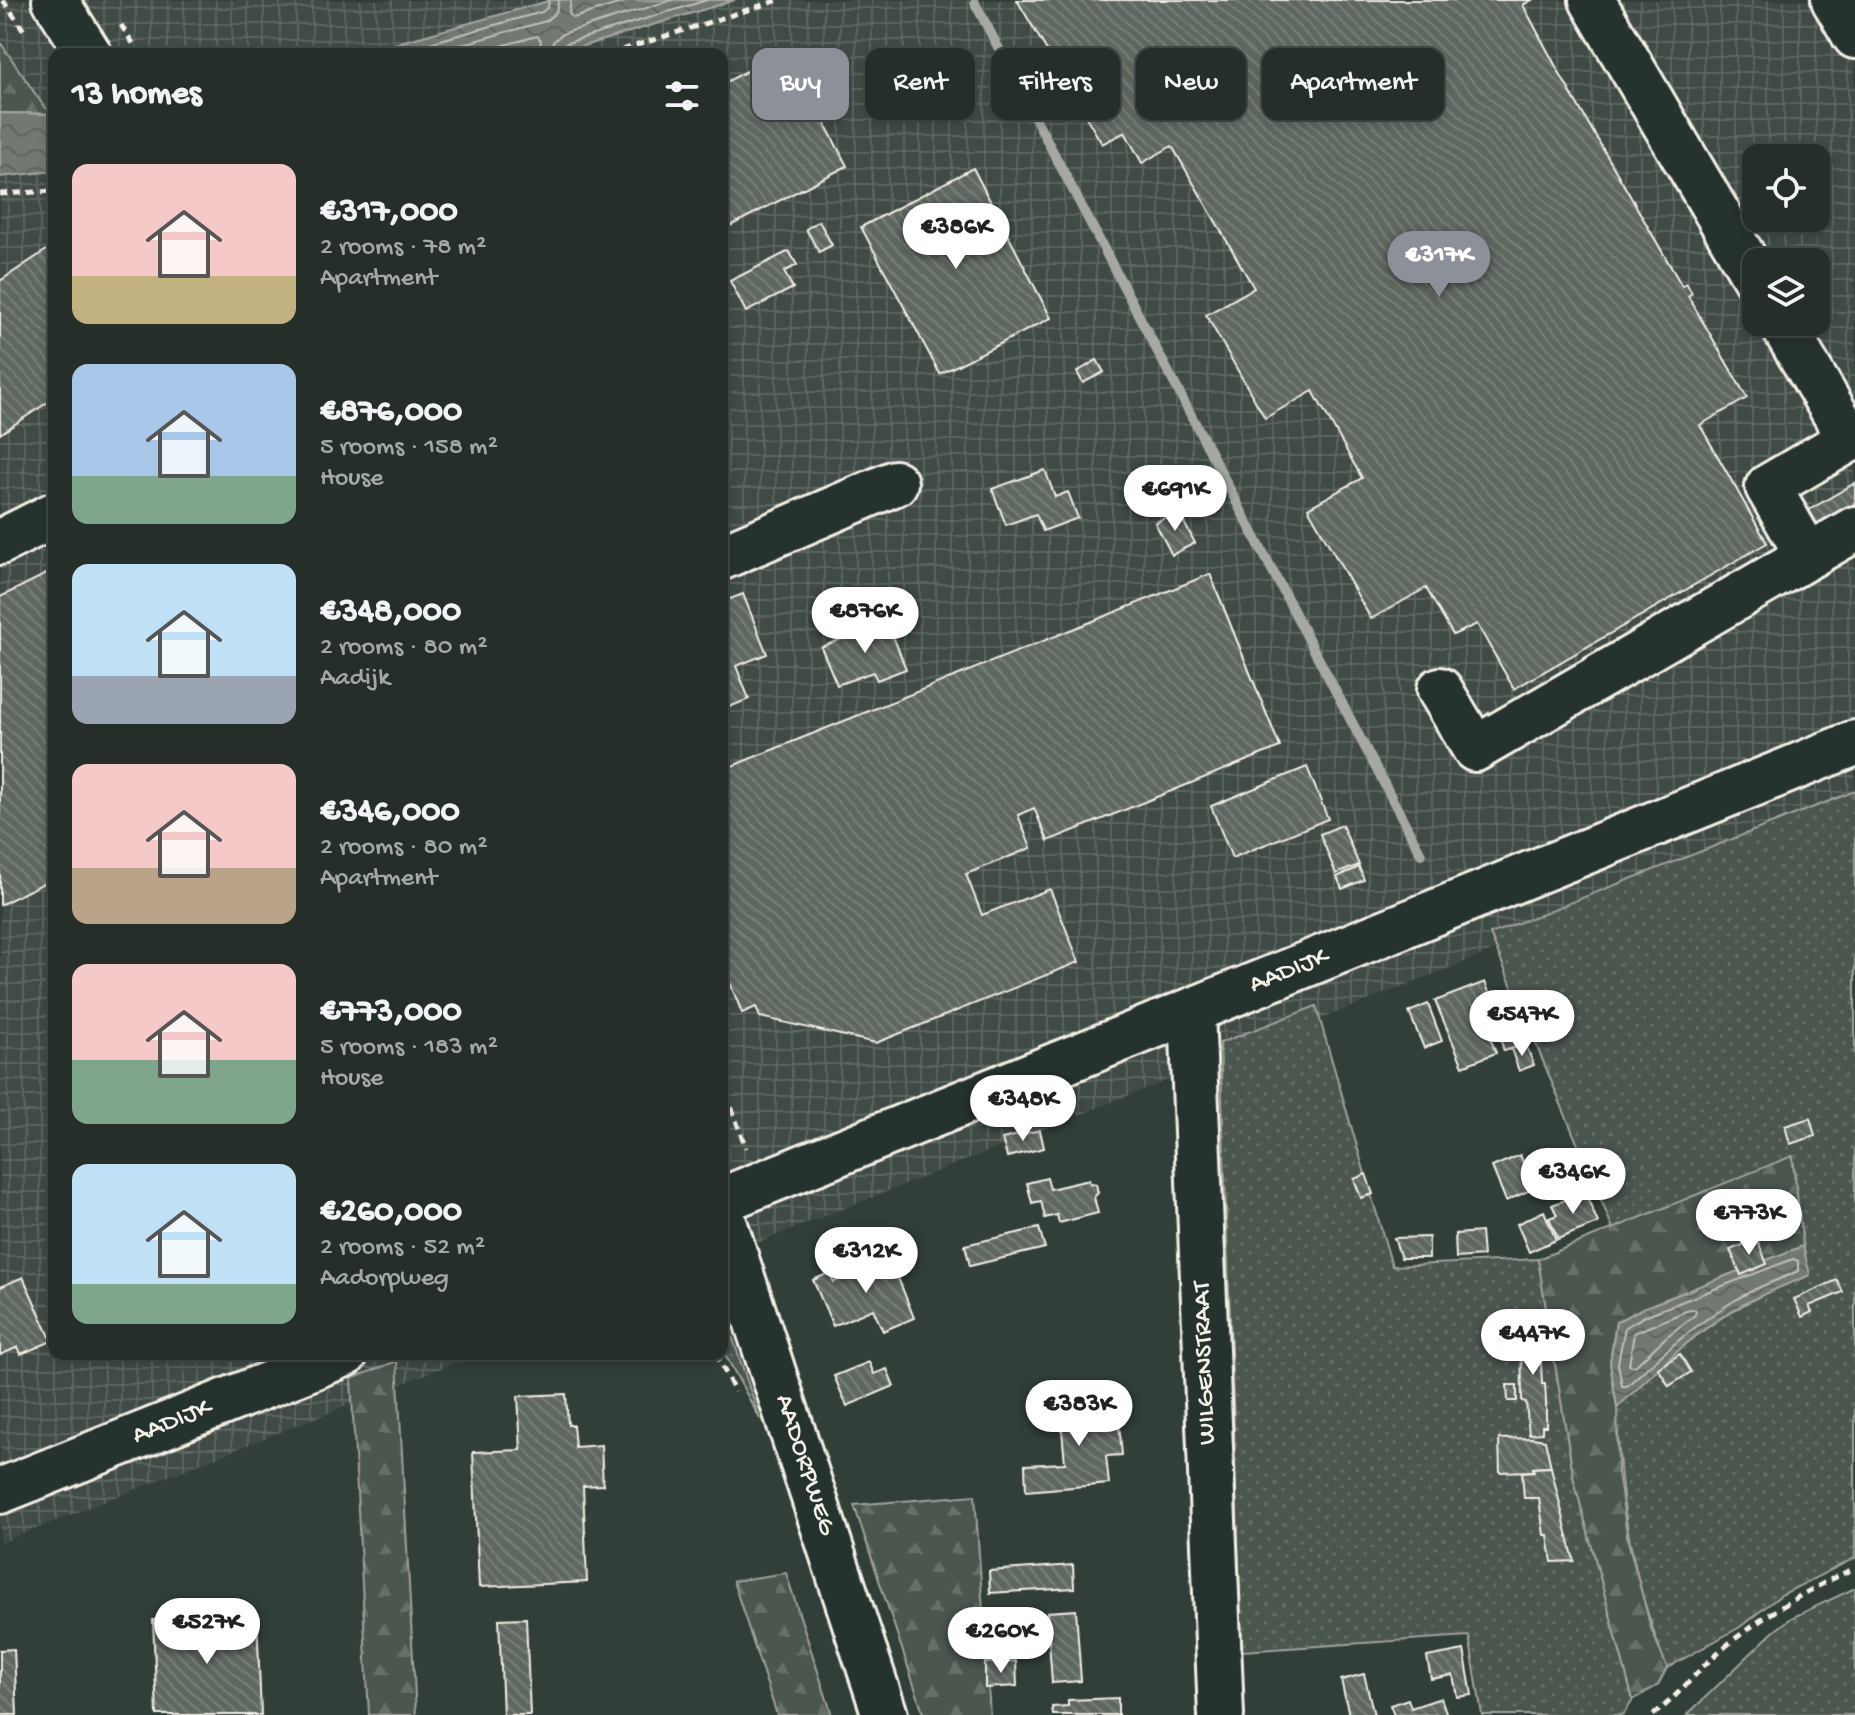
<!DOCTYPE html>
<meta charset="utf-8">
<style>
body{margin:0;font-family:"Gochi Hand",sans-serif;background:#323a36;color:#f1f3f6;height:100vh;display:flex;flex-direction:column;font-size:30px;white-space:nowrap}
*{box-sizing:border-box;margin:0}
p{font-size:26px;color:#a4a8a8}
.icon{flex:none;width:44px;height:44px;fill:none;stroke:currentColor;stroke-width:2;stroke-linecap:round;stroke-linejoin:round}
.map{position:relative;flex:1;overflow:hidden}
.details{position:absolute;left:48px;top:48px;width:680px;height:1312px;display:flex;flex-direction:column;background:#262e2a;border-radius:16px;box-shadow:0 4px 12px #0003,0 0 0 2px #424a47}
.details>*{flex:none}
.hud{position:absolute;left:752px;top:48px;width:760px;height:72px;display:flex;gap:16px}
.fabs{position:absolute;left:1742px;top:144px;display:grid;gap:16px}
.fabs a{display:grid;place-items:center;width:88px;height:88px;border-radius:16px;background:#262e2a;box-shadow:0 4px 12px #0003,0 0 0 2px #424a47;font-size:40px}
.price{position:absolute;translate:-50% -68px;padding:0 18px;border-radius:28px;background:#fff;color:#222;font-size:26px;line-height:52px;filter:drop-shadow(0 2px 4px #0008)}
.price::after{content:'';position:absolute;left:50%;top:48px;width:24px;height:18px;margin-left:-12px;background:inherit;clip-path:polygon(0 0,100% 0,50% 100%)}
.price.selected{background:#8c9099;color:#fff}
ul{padding:0;list-style:none}
li{display:flex;align-items:center;gap:24px;height:200px;padding:0 24px}
li span{display:grid;place-items:center;flex:none;width:224px;height:160px;border-radius:16px;color:#555}
li>.icon{margin-inline-start:auto}
span .icon{width:96px;height:96px;fill:#fffc;stroke-width:1}
li b{font-size:34px}
h2{display:flex;justify-content:space-between;align-items:center;height:96px;padding:0 24px;font-size:34px}
.pill{padding:0 28px;border-radius:16px;background:#262e2a;box-shadow:0 4px 12px #0003,0 0 0 2px #424a47;font-size:28px;line-height:72px}
.pill.selected{background:#8c9099;color:#fff}
.map>svg:first-child{display:block}
</style>
<div class="map">
<svg width="1855" height="1715" viewBox="0 0 1855 1715">
<defs>
<pattern id="industrial-grid" width="8" height="8" patternUnits="userSpaceOnUse" patternTransform="scale(2)"><rect width="8" height="8" fill="#404b44"/><path d="M0 4h8M4 0v8" fill="none" stroke="#5c655f"/></pattern>
<pattern id="grass-dots" width="8" height="8" patternUnits="userSpaceOnUse" patternTransform="scale(2)"><rect width="8" height="8" fill="#4c564f"/><path d="M2 2h.1M6 6h.1" fill="none" stroke="#666f68" stroke-width="1.8" stroke-linecap="round"/></pattern>
<pattern id="forest-firs" width="22" height="20" patternUnits="userSpaceOnUse" patternTransform="scale(2)"><rect width="22" height="20" fill="#4c564f"/><path d="M5 1l3.5 6h-7zM16 11l3.5 6h-7z" fill="#666f68"/></pattern>
<pattern id="water-waves" width="16" height="10" patternUnits="userSpaceOnUse" patternTransform="scale(2)"><rect width="16" height="10" fill="#727972"/><path d="M0 5q4-4 8 0t8 0" fill="none" stroke="#60635e"/></pattern>
<pattern id="building-back-hatch" width="6" height="6" patternUnits="userSpaceOnUse" patternTransform="scale(2)"><rect width="6" height="6" fill="#5f6861"/><path d="M-1 5l2 2M0 0l6 6M5-1l2 2" fill="none" stroke="#777e78"/></pattern>
</defs>
<rect width="100%" height="100%" fill="#323e38"/>
<filter id="ink" filterUnits="userSpaceOnUse"><feTurbulence type="fractalNoise" baseFrequency=".0125" numOctaves="2"/><feDisplacementMap in="SourceGraphic" scale="16" xChannelSelector="R" yChannelSelector="G"/><feConvolveMatrix kernelMatrix="1 2 1 2 8 2 1 2 1" color-interpolation-filters="sRGB"/></filter>
<g filter="url(#ink)">
<path fill="url(#industrial-grid)" fill-rule="evenodd" d="M 0,0 L 1855,0 L 1855,807 L 722,1257 L 722,54 L 54,54 L 54,1354 L 477,1354 L 0,1543 ZM 1756,158 L 1816,158 L 1816,218 L 1756,218 ZM 1756,262 L 1816,262 L 1816,322 L 1756,322 Z"/>
<g fill="url(#grass-dots)" stroke="#a0a49c" stroke-width="2">
<path d="M 1855,791 L 1855,1558 L 1781,1595 L 1740,1627 L 1667,1668 C 1632,1581 1619,1501 1617,1408 C 1658,1368 1700,1325 1752,1300 C 1771,1290 1791,1283 1809,1275 L 1803,1246 L 1793,1157 L 1613,1229 L 1490,934 Z"/>
<polygon points="1316,1006 1392,1266 1538,1259 1574,1480 1633,1700 1623,1715 1482,1715 1469,1636 1242,1651 1220,1043"/>
<polygon points="722,1308 723,1309 760,1419 722,1349"/>
<polygon points="1855,1588 1855,1715 1687,1715 1772,1633 1791,1618"/>
</g>
<g fill="url(#forest-firs)" stroke="#a0a49c" stroke-width="2">
<polygon points="0,42 43,105 54,114 0,113"/>
<polygon points="1792,1156 1803,1246 1643,1308 1616,1322 1610,1363 1617,1408 1618,1472 1628,1541 1651,1628 1667,1668 1658,1685 1633,1700 1574,1480 1538,1259"/>
<polygon points="397,1361 416,1715 369,1715 351,1379"/>
<polygon points="975,1495 990,1715 924,1715 854,1505"/>
<polygon points="786,1573 832,1715 777,1715 733,1581"/>
</g>
<g fill="url(#water-waves)" stroke="#a6a9a1" stroke-width="2">
<polygon points="552,0 735,0 557,54 358,54"/>
<polygon points="0,113 54,114 54,171 0,177"/>
<path d="M 1803,1246 L 1810,1275 C 1791,1283 1771,1290 1752,1300 C 1701,1325 1658,1368 1617,1408 L 1610,1363 L 1616,1322 L 1643,1308 Z"/>
</g>
<g fill="none" stroke-linecap="round" stroke-linejoin="round">
<g stroke="#c0c1b9" stroke-width="2">
<polyline points="571,0 569,14 573,18 631,0"/>
<polyline points="390,54 542,12 548,7 549,0"/>
<polyline points="428,54 546,21 556,12 559,0"/>
<polyline points="472,54 537,36 541,40 539,54"/>
<polyline points="551,54 553,42 562,34 672,0"/>
<polyline points="561,54 562,47 567,43 707,0"/>
<path d="M 1793,1259 L 1798,1261 L 1798,1271 C 1781,1279 1762,1285 1746,1294 C 1702,1318 1664,1352 1627,1386 L 1622,1386 L 1618,1363 L 1625,1327 L 1647,1315 Z"/>
<polygon points="1691,1309 1696,1310 1695,1315 1666,1337 1635,1366 1629,1365 1634,1333"/>
</g>
<polyline stroke="#a6a9a1" stroke-width="10" points="975,3 1421,854"/>
</g>
<g fill="url(#building-back-hatch)" stroke="#f4f1e8" stroke-width="2">
<polygon points="1017,0 1532,0 1523,5 1561,76 1682,286 1686,283 1692,293 1688,296 1747,398 1700,425 1767,543 1514,689 1477,624 1453,635 1426,588 1371,619 1308,508 1362,478 1313,391 1265,418 1206,315 1254,288 1172,146 1142,163 1125,132 1102,144"/>
<polygon points="787,50 847,166 722,230 722,84"/>
<polygon points="973,168 1051,318 940,374 861,227"/>
<polygon points="819,221 832,245 819,252 806,229"/>
<polygon points="54,245 54,398 0,434 0,281"/>
<polygon points="789,251 797,265 784,272 793,288 746,312 730,281"/>
<polygon points="1097,360 1104,372 1083,383 1077,372"/>
<polygon points="1045,470 1055,497 1068,492 1078,518 1043,531 1036,514 1006,525 992,489"/>
<polygon points="1855,483 1855,505 1814,529 1804,513"/>
<polygon points="1178,511 1195,543 1172,555 1155,523"/>
<polygon points="54,570 54,878 0,905 0,597"/>
<polygon points="1210,574 1280,747 1048,841 1034,808 1018,815 1031,848 966,874 982,915 1050,889 1079,962 876,1043 760,1017 756,1007 742,1013 726,973 722,973 722,934 727,932 722,919 722,770"/>
<polygon points="743,594 767,654 736,666 749,699 722,710 722,602"/>
<polygon points="887,621 906,669 877,680 873,672 837,685 821,647"/>
<polygon points="1307,767 1328,819 1232,858 1211,806"/>
<polygon points="1342,825 1359,865 1336,874 1320,834"/>
<polygon points="1359,867 1364,880 1342,889 1337,877"/>
<polygon points="1485,982 1499,1018 1485,1024 1496,1053 1463,1066 1435,1001"/>
<polygon points="1428,1004 1442,1041 1424,1048 1409,1012"/>
<polygon points="1517,1018 1526,1044 1504,1051 1496,1025"/>
<polygon points="1526,1045 1534,1065 1519,1071 1511,1049"/>
<polygon points="1810,1118 1815,1136 1790,1144 1785,1126"/>
<polygon points="1040,1130 1044,1148 1007,1157 1002,1139"/>
<polygon points="1520,1155 1535,1188 1506,1201 1492,1167"/>
<polygon points="1366,1174 1373,1194 1361,1198 1354,1179"/>
<polygon points="1047,1178 1050,1189 1089,1180 1090,1183 1096,1184 1098,1193 1094,1197 1098,1213 1059,1223 1057,1215 1045,1218 1041,1201 1032,1203 1027,1183"/>
<polygon points="1585,1192 1598,1223 1558,1239 1549,1218 1557,1215 1552,1205"/>
<polygon points="1544,1211 1556,1240 1529,1252 1517,1224"/>
<polygon points="1039,1228 1045,1248 970,1266 965,1245"/>
<polygon points="1481,1232 1483,1256 1456,1258 1455,1234"/>
<polygon points="1429,1237 1429,1258 1401,1258 1394,1238"/>
<polygon points="1757,1239 1767,1264 1741,1275 1730,1250"/>
<polygon points="889,1255 914,1318 883,1331 873,1309 833,1326 813,1280 829,1273 834,1282"/>
<polygon points="23,1277 52,1341 21,1354 18,1347 0,1355 0,1287"/>
<polygon points="1837,1280 1843,1292 1809,1306 1812,1312 1802,1317 1794,1299"/>
<polygon points="1521,1320 1539,1320 1542,1384 1545,1384 1546,1401 1546,1426 1542,1426 1542,1433 1529,1434 1526,1402 1522,1401"/>
<polygon points="1680,1354 1691,1372 1669,1386 1658,1368"/>
<polygon points="869,1362 874,1374 887,1369 894,1386 847,1406 834,1376"/>
<polygon points="1507,1385 1517,1385 1517,1401 1508,1401"/>
<polygon points="1096,1392 1099,1424 1119,1423 1122,1455 1106,1456 1109,1484 1026,1491 1025,1465 1065,1463 1059,1398 1065,1398 1065,1395"/>
<polygon points="566,1394 568,1425 573,1425 575,1447 601,1445 603,1485 583,1486 587,1582 479,1587 473,1452 521,1450 518,1396"/>
<polygon points="1532,1438 1545,1440 1551,1467 1533,1468 1534,1471 1500,1472 1499,1439"/>
<polygon points="1551,1467 1553,1476 1574,1561 1552,1562 1548,1535 1544,1535 1539,1498 1524,1498 1522,1472 1534,1471 1533,1468"/>
<polygon points="1073,1565 1074,1588 990,1593 989,1571"/>
<polygon points="1076,1610 1081,1681 1052,1683 1047,1612"/>
<polygon points="257,1616 261,1715 157,1715 153,1620"/>
<polygon points="526,1618 530,1715 503,1715 499,1619"/>
<polygon points="14,1649 17,1715 0,1715 0,1650"/>
<polygon points="1464,1650 1472,1695 1457,1697 1453,1675 1431,1679 1427,1657"/>
<polygon points="1016,1661 1017,1686 985,1688 985,1663"/>
<polygon points="1364,1674 1374,1715 1349,1715 1341,1680"/>
<polygon points="1118,1698 1118,1715 1053,1715 1052,1707 1068,1706 1068,1700"/>
<polygon points="1441,1698 1447,1715 1394,1715 1390,1705 1408,1699 1411,1708"/>
</g>
<g fill="none" stroke-linecap="round" stroke-linejoin="round">
<g stroke="#f4f1e8" stroke-width="50">
<g id="minor">
<polyline points="1592,0 1756,279"/>
<polyline points="1834,0 1855,36"/>
<polyline points="1781,322 1850,439 1855,437"/>
<polyline points="0,542 54,515"/>
<polyline points="1808,556 1768,487 1850,439"/>
<polyline points="722,557 895,483"/>
<polyline points="1440,690 1475,749 1855,529"/>
<polyline points="1192,1011 1221,1715"/>
<polyline points="722,1200 1855,743"/>
<polyline points="0,1491 345,1354"/>
</g>
</g>
<g stroke="#f4f1e8" stroke-width="50">
<g id="major">
<polyline points="55,0 89,54"/>
<polyline points="722,1216 885,1715"/>
</g>
</g>
<g stroke="#f4f1e8" stroke-width="5" stroke-dasharray="8 6" stroke-linecap="butt">
<polyline points="3,0 25,32"/>
<polyline points="121,25 140,54"/>
<polyline points="609,54 779,0"/>
<polyline points="0,194 54,191"/>
<polyline points="722,1081 746,1148"/>
<polyline points="716,1354 735,1392"/>
<path d="M 1653,1715 C 1678,1697 1697,1670 1721,1650 C 1762,1616 1807,1590 1855,1568"/>
</g>
<use href="#minor" stroke="#26332d" stroke-width="44"/>
<use href="#major" stroke="#26332d" stroke-width="44"/>
</g>
</g>
<g text-anchor="middle" dominant-baseline="central" stroke-width="6" stroke-linejoin="round" paint-order="stroke">
<g font-size="26" fill="#f4f1e8" stroke="#26332d">
<text transform="translate(1289 972) rotate(-22)">AADIJK</text>
<text transform="translate(1206 1363) rotate(-92)">WILGENSTRAAT</text>
<text transform="translate(172 1423) rotate(-22)">AADIJK</text>
<text transform="translate(804 1465) rotate(72)">AADORPWEG</text>
</g>
</g>
</svg>
<div class="fabs">
<a><svg class="icon" aria-label="locate" viewBox="0 0 24 24"><circle cx="12" cy="12" r="6"/><path d="M12 2v4M12 18v4M2 12h4M18 12h4"/></svg></a>
<a><svg class="icon" aria-label="layers" viewBox="0 0 24 24"><path d="M12 4l9 5-9 5-9-5zM3 14l9 5 9-5"/></svg></a>
</div>
<b class="price" style="left:956px;top:271px">€386K</b>
<b class="price selected" style="left:1439px;top:299px">€317K</b>
<b class="price" style="left:1175px;top:533px">€691K</b>
<b class="price" style="left:865px;top:655px">€876K</b>
<b class="price" style="left:1522px;top:1058px">€547K</b>
<b class="price" style="left:1023px;top:1143px">€348K</b>
<b class="price" style="left:1573px;top:1216px">€346K</b>
<b class="price" style="left:1749px;top:1257px">€773K</b>
<b class="price" style="left:866px;top:1295px">€312K</b>
<b class="price" style="left:1533px;top:1377px">€447K</b>
<b class="price" style="left:1079px;top:1448px">€383K</b>
<b class="price" style="left:207px;top:1666px">€527K</b>
<b class="price" style="left:1001px;top:1675px">€260K</b>
<div class="hud">
<a class="pill selected">Buy</a>
<a class="pill">Rent</a>
<a class="pill">Filters</a>
<a class="pill">New</a>
<a class="pill">Apartment</a>
</div>
<section class="details">
<h2>13 homes<svg class="icon" aria-label="filters" viewBox="0 0 24 24"><path d="M4 7h16M4 17h16"/><circle cx="9" cy="7" r="2"/><circle cx="15" cy="17" r="2"/></svg></h2>
<ul>
<li><span style="background:linear-gradient(#f6c9c9 70%,#c2b280 0)"><svg class="icon" aria-label="home" viewBox="0 0 24 24"><path d="M3 11l9-7 9 7M6 9v11h12V9"/></svg></span><div><b>€317,000</b><p>2 rooms · 78 m²</p><p>Apartment</p></div></li>
<li><span style="background:linear-gradient(#a9c7e8 70%,#7fa58c 0)"><svg class="icon" aria-label="home" viewBox="0 0 24 24"><path d="M3 11l9-7 9 7M6 9v11h12V9"/></svg></span><div><b>€876,000</b><p>5 rooms · 158 m²</p><p>House</p></div></li>
<li><span style="background:linear-gradient(#bfe0f5 70%,#9aa5b1 0)"><svg class="icon" aria-label="home" viewBox="0 0 24 24"><path d="M3 11l9-7 9 7M6 9v11h12V9"/></svg></span><div><b>€348,000</b><p>2 rooms · 80 m²</p><p>Aadijk</p></div></li>
<li><span style="background:linear-gradient(#f6c9c9 65%,#b9a48a 0)"><svg class="icon" aria-label="home" viewBox="0 0 24 24"><path d="M3 11l9-7 9 7M6 9v11h12V9"/></svg></span><div><b>€346,000</b><p>2 rooms · 80 m²</p><p>Apartment</p></div></li>
<li><span style="background:linear-gradient(#f6c9c9 60%,#7fa58c 0)"><svg class="icon" aria-label="home" viewBox="0 0 24 24"><path d="M3 11l9-7 9 7M6 9v11h12V9"/></svg></span><div><b>€773,000</b><p>5 rooms · 183 m²</p><p>House</p></div></li>
<li><span style="background:linear-gradient(#bfe0f5 75%,#7fa58c 0)"><svg class="icon" aria-label="home" viewBox="0 0 24 24"><path d="M3 11l9-7 9 7M6 9v11h12V9"/></svg></span><div><b>€260,000</b><p>2 rooms · 52 m²</p><p>Aadorpweg</p></div></li>
</ul>
</section>
</div>
